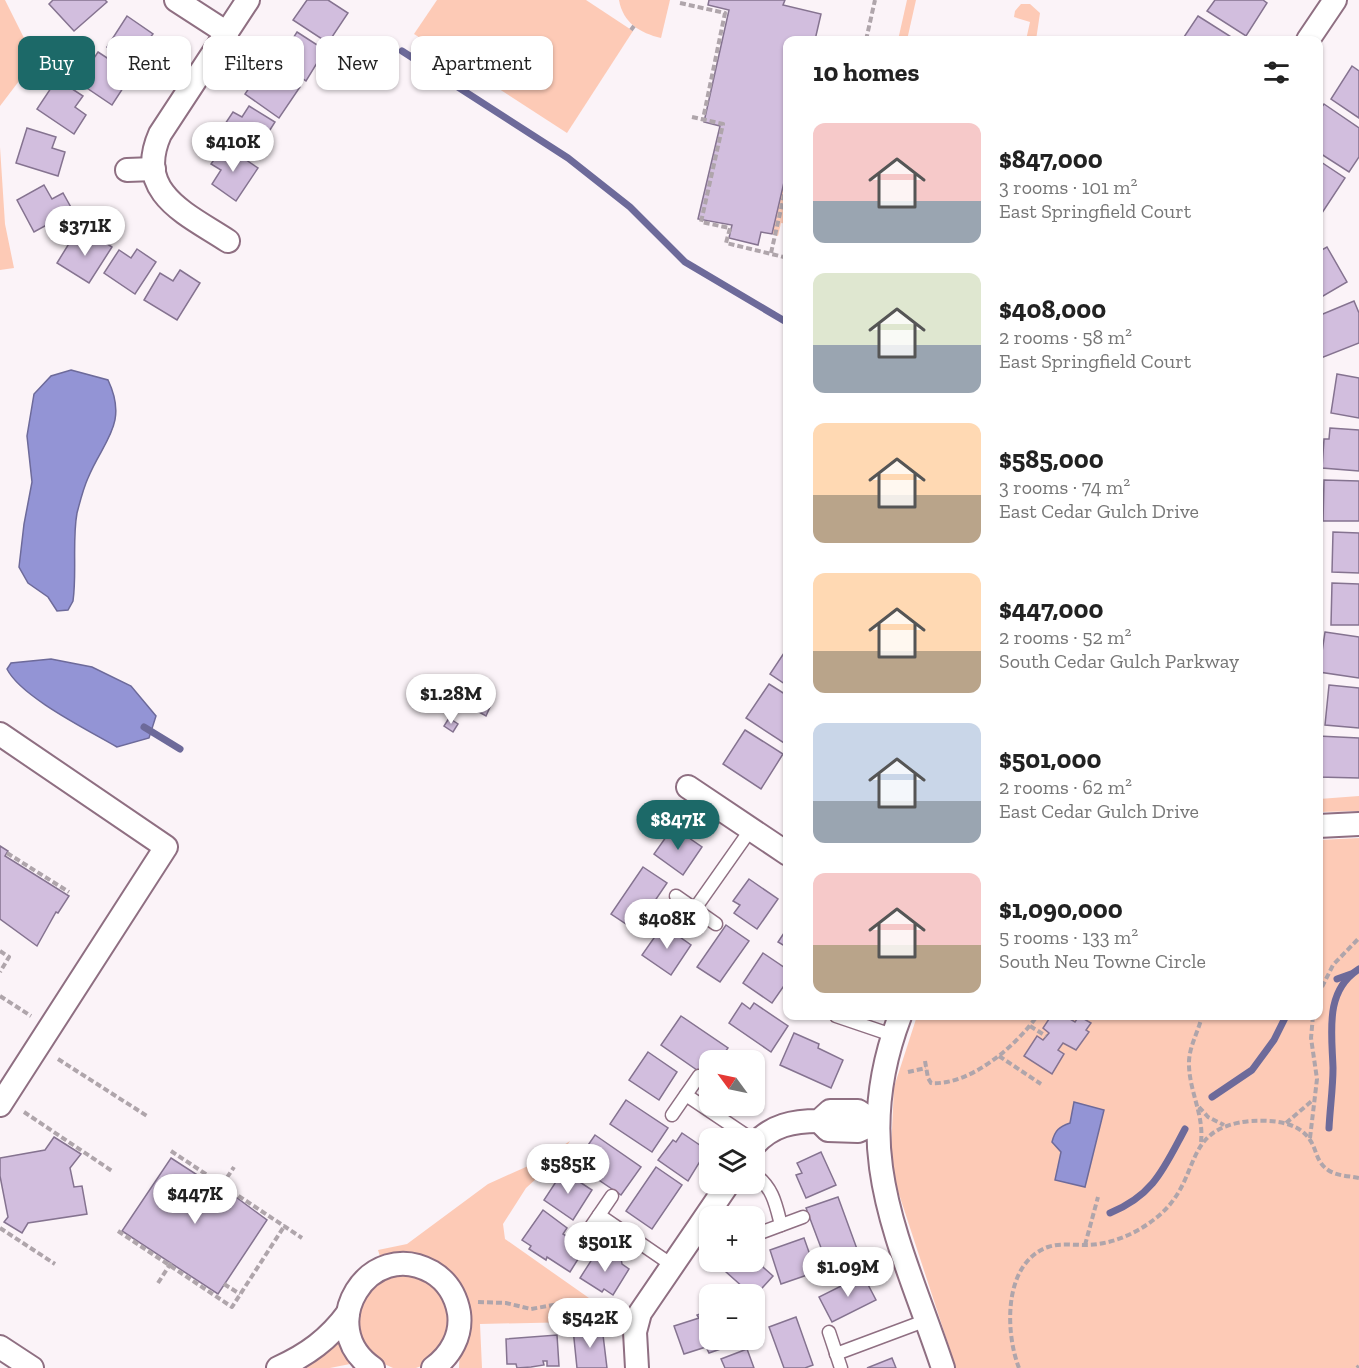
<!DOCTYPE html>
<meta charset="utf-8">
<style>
body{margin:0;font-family:"Zilla Slab",serif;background:#f6f6f6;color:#222;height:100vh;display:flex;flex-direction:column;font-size:22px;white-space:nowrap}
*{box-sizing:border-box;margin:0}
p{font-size:20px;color:#767676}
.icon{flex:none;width:33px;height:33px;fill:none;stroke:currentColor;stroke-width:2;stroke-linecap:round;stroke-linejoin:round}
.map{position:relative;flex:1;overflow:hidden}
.side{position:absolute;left:783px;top:36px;width:540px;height:984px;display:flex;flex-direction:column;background:#fff;border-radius:12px;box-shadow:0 2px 4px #0004}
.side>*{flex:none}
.hud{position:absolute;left:18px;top:36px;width:570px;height:54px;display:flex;gap:12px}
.needle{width:39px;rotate:303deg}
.buttons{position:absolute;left:699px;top:1050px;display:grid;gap:12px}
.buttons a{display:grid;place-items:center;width:66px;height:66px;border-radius:12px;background:#fff;box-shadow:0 2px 4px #0004;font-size:30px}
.price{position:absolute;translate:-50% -51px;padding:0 14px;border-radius:21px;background:#fff;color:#222;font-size:20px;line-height:39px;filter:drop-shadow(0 2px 3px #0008)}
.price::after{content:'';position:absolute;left:50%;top:36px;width:18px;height:14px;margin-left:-9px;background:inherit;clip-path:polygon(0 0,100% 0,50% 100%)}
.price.active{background:#1c6968;color:#fff}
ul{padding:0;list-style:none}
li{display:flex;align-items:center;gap:18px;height:150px;padding:0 30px}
li span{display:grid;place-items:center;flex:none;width:168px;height:120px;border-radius:12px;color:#555}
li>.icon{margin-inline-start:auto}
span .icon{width:72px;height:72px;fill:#fffc;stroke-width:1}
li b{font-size:26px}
h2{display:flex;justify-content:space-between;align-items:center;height:72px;padding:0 30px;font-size:26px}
.pill{padding:0 21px;border-radius:12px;background:#fff;box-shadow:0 2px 4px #0004;font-size:21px;line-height:54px}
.pill.active{background:#1c6968;color:#fff}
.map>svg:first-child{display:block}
</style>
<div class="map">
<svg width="1359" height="1368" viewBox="0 0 1359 1368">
<rect width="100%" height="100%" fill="#fbf3f8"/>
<g fill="#fdcab6">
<polygon points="0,0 5,0 35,60 0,106"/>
<polygon points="437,0 586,0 633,31 567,133 414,34"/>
<path d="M 619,0 L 670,0 L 661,38 C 640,33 623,23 619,0 Z"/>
<polygon points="907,0 916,0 907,40 898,40"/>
<polygon points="1021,4 1030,4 1040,13 1036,40 1026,40 1030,22 1014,17 1015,11"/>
<polygon points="0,147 5,224 14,268 0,270"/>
<polygon points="787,165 787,224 781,223 778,236 772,234"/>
<polygon points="1359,796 1359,811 1319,812 1319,799"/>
<polygon points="1359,838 1359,1368 956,1368 896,1185 891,1151 894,1087 917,1016 1318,1016 1319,840"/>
<polygon points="570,1141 557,1160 526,1188 503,1224 505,1239 589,1298 625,1305 622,1321 480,1324 482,1368 459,1368 462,1297 381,1260 378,1250 407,1244 488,1184 537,1162"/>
<polygon points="406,1270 443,1290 452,1330 427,1364 416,1368 393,1368 371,1358 355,1331 358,1301 366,1288"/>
<polygon points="340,1339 355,1363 330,1368 296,1368"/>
</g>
<g fill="#9394d5" stroke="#6d6a9a" stroke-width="1.5">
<path d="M 71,370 L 108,380 C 129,424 103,441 88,478 C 83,489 80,502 77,513 C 72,540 77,573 73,601 L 68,610 L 57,611 L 48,597 L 28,583 L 19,567 L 24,524 L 32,482 L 27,436 L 34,394 L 51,376 Z"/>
<path d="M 51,659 L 92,667 L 131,686 L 156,716 L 149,738 L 117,747 C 88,730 21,697 7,669 L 11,663 Z"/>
<path d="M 1074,1102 L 1104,1110 L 1085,1187 L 1055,1180 L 1061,1152 L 1052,1142 C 1055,1130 1059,1127 1070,1123 Z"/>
</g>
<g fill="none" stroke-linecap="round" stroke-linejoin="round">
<g stroke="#6d6a9a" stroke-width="7">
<polyline points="402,51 568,158 630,207 685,262 788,323"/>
<polyline points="144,727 180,749"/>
<polyline points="1337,979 1351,974"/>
<polyline points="1212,1097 1252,1070 1274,1040 1286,1016"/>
<path d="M 1329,1128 C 1330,1108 1333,1088 1333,1068 C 1332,1033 1324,991 1359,969"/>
<path d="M 1110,1213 C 1154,1195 1164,1168 1185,1129"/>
</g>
</g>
<g fill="#d2bede" stroke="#857390" stroke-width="1.5">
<polygon points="53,0 105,0 107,2 74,31 49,4"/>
<polygon points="307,0 328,0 348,13 328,43 293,20"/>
<polygon points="709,0 785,0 783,5 821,14 815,40 788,40 788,165 772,234 761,232 758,245 729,238 732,225 698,219 720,126 704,122 729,10 708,5"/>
<polygon points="1215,0 1263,0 1267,3 1246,36 1207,11"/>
<polygon points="127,16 153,34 145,44 157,52 143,72 107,47"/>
<polygon points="1198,16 1236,40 1182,40"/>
<polygon points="297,32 325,50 306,81 268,56 280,37 290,43"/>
<polygon points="98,52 121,67 114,78 125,85 112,105 78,82"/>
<polygon points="1352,66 1359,71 1359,118 1331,99"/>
<polygon points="274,69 300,87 279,118 245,94 258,75 266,81"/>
<polygon points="57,79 83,96 75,107 86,115 74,134 37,109"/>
<polygon points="1324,104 1359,128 1359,157 1349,172 1318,152 1318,112"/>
<polygon points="249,106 275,122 256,152 221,130 233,112 242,117"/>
<polygon points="27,128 56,137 52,148 65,152 58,176 16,163"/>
<polygon points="224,145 258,168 236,201 212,184 221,170 211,164"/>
<polygon points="1318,160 1345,178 1322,213 1318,210"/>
<polygon points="44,185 52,199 63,193 78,220 57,231 52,222 34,232 17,200"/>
<polygon points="92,234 112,247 89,283 57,263 73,237 86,245"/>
<polygon points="1327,247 1347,282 1318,299 1318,252"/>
<polygon points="137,249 156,262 135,294 104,273 119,250 131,258"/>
<polygon points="180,270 200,283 177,320 144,300 160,273 173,281"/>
<polygon points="1354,301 1359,313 1359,343 1321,358 1318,316"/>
<polygon points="1337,374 1359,378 1359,418 1331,413"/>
<polygon points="1330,428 1359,430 1359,471 1322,468 1324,439 1329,439"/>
<polygon points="1324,480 1359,481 1359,521 1323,521"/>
<polygon points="1333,532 1359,533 1359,573 1332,572"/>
<polygon points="1332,583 1359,584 1359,625 1331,625"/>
<polygon points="1325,632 1359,637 1359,678 1319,672"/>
<polygon points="788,647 788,686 770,674"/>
<polygon points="769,684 788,696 788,737 784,743 746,718"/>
<polygon points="1329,685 1359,688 1359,728 1325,725"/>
<polygon points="469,690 490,707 486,716 461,702 462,696"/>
<polygon points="449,718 458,724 453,732 444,726"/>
<polygon points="745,730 783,754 761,789 723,764"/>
<polygon points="1318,736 1359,738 1359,778 1318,777"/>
<polygon points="673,827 702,847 683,875 654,854"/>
<polygon points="0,846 8,851 5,856 69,896 58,913 56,912 37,946 0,919"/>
<polygon points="643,867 667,883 652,905 658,909 641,934 611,914"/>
<polygon points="749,879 778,899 757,929 734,913 740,905 733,901"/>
<polygon points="663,925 691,945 671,975 642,955"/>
<polygon points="726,925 749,941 720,982 697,967"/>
<polygon points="788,927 788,948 778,942"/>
<polygon points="763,953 788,970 788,980 772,1003 743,983"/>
<polygon points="742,1003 750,1009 754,1003 788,1026 771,1052 729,1023"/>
<polygon points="681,1016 728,1048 719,1060 710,1060 707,1077 661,1045"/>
<polygon points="1051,1016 1065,1016 1075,1022 1079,1016 1091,1023 1086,1030 1089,1032 1076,1050 1063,1043 1058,1050 1064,1054 1052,1074 1024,1056 1037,1036 1043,1040 1049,1033 1043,1028"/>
<polygon points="794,1033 819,1044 818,1048 843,1060 831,1088 780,1065"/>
<polygon points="648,1052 677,1072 659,1100 629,1080"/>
<polygon points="626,1100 668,1128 652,1152 610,1124"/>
<polygon points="682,1133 707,1150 688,1181 658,1160 673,1140 676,1142"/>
<polygon points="595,1135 641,1167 621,1195 575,1164"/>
<polygon points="54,1137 81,1154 70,1168 74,1187 82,1186 87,1214 28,1223 22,1233 4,1222 8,1217 0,1176 0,1158 45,1150"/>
<polygon points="821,1152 836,1185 806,1198 796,1175 802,1173 797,1163"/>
<polygon points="171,1158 208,1182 210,1178 267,1220 218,1294 122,1231"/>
<polygon points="656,1167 682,1185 652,1229 626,1211"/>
<polygon points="563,1171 592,1190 573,1220 544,1200"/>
<polygon points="838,1197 857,1249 826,1261 806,1208"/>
<polygon points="543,1210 567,1228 563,1234 585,1248 570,1272 547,1257 546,1260 529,1249 531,1246 522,1240"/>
<polygon points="804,1238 816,1272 781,1284 770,1250"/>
<polygon points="609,1251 621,1258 622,1264 629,1269 613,1295 604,1289 602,1292 580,1278 596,1253 603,1258"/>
<polygon points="754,1259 773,1276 754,1297 716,1263 754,1262"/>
<polygon points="863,1275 876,1300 832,1322 819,1297"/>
<polygon points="710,1310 710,1340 737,1340 738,1343 709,1353 706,1347 684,1354 674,1326 699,1318 697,1315"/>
<polygon points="796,1317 813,1365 805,1368 784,1368 769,1327"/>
<polygon points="598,1327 599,1336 603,1335 607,1368 577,1368 573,1329"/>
<polygon points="557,1335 559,1366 547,1366 547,1361 543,1361 544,1365 531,1367 517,1368 516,1364 507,1364 506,1339"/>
<polygon points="747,1349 754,1368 725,1368 721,1359"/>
<polygon points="892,1358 896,1368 867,1368"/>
</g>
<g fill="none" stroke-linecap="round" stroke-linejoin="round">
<g stroke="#8f6f82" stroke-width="15">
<g id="service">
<polyline points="676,896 716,924"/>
<polyline points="694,910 751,829"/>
<polyline points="836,1016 892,1035"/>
<polyline points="686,1095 750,1138"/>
<polyline points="672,1115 699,1076"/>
<path d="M 754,1174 C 773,1187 776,1205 781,1225"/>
<polyline points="599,1215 672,1265"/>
<polyline points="760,1233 803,1217"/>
<polyline points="586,1234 612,1196"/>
<polyline points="829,1332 841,1368"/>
<polyline points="836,1354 927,1320"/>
</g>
</g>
<g stroke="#8f6f82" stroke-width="26">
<g id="minor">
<polyline points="176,0 227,33"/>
<polyline points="1308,40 1335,0"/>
<polyline points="127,170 154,169"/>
<path d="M 228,241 C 187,214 134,193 160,134 L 248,0"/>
<polyline points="0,734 166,847 0,1105"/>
<polyline points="688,787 788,854"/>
<polyline points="1318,826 1359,824"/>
<path d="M 900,1016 C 848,1152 900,1240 943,1368"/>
<polyline points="819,1121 828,1130 858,1131 876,1123"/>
<path d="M 754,1145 C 772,1125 793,1121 819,1121 L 830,1111 L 858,1111 L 876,1123"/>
<polyline points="0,1347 32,1368"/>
<path d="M 278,1368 C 307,1355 329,1339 348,1313"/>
<path d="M 373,1368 C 313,1327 369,1236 432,1272 C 447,1281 456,1296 459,1313 C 462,1335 451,1355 433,1368"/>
<polyline points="637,1368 635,1332 640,1313 728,1184"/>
</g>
</g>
<g stroke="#afa5ab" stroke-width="4" stroke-dasharray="6 3" stroke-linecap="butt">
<polyline points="680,3 725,13 703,119"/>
<polyline points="631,30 634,26"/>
<polyline points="866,40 875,0"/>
<polyline points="692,117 723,124 701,222 730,228 726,243 788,258"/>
<polyline points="771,253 788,178"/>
<polyline points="7,853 69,892"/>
<polyline points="0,951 9,957 0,972"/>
<polyline points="1318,995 1333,965 1359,938"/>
<polyline points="0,996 31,1016"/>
<polyline points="1030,1026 1046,1036"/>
<polyline points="999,1056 1041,1084"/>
<polyline points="58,1059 147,1116"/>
<path d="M 925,1061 L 928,1078 L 931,1083 C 970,1086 1017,1045 1037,1016"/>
<polyline points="908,1072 926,1068"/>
<polyline points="1199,1107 1208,1117 1224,1125"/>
<polyline points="24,1112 112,1171"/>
<polyline points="1286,1123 1313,1100"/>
<polyline points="1310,1138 1317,1079 1311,1038 1313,1016"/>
<path d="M 1201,1142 C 1204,1115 1190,1093 1189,1066 C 1188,1048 1198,1033 1202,1016"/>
<polyline points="171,1151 302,1238"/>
<polyline points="222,1185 234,1167"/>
<polyline points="0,1228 55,1264"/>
<polyline points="118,1231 232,1307 285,1225"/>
<polyline points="1085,1245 1098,1197"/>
<polyline points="158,1283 171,1263"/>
<polyline points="224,1284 240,1294"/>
<polyline points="478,1302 506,1303 531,1309 559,1304 618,1317"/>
<path d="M 1019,1368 C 1005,1332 1003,1263 1048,1247 C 1060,1243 1073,1245 1085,1245 C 1110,1245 1136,1234 1156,1218 C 1205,1179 1178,1128 1251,1121 C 1271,1120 1298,1121 1310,1140 C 1317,1150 1316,1162 1328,1170 C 1337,1176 1349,1176 1359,1178"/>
<polyline points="1357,1368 1359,1366"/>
</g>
<use href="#service" stroke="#fff" stroke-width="12"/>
<use href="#minor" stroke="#fff" stroke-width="22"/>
</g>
</svg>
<div class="buttons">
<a><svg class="needle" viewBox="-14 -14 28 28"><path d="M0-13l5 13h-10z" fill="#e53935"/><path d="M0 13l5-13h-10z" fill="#767676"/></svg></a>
<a><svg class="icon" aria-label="layers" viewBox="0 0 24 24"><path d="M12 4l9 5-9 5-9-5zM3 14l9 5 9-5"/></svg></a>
<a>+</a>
<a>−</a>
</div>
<b class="price" style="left:233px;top:173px">$410K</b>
<b class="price" style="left:85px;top:257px">$371K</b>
<b class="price" style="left:451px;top:725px">$1.28M</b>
<b class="price active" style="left:678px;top:851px">$847K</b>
<b class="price" style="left:667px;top:950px">$408K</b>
<b class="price" style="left:568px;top:1195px">$585K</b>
<b class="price" style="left:195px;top:1225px">$447K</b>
<b class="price" style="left:605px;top:1273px">$501K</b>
<b class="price" style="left:848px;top:1298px">$1.09M</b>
<b class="price" style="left:590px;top:1349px">$542K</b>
<div class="hud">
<a class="pill active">Buy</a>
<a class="pill">Rent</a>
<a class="pill">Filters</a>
<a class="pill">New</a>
<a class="pill">Apartment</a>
</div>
<section class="side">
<h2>10 homes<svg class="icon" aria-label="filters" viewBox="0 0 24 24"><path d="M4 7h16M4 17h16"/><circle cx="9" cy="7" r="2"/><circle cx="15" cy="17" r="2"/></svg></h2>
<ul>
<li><span style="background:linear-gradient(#f6c9c9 65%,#9aa5b1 0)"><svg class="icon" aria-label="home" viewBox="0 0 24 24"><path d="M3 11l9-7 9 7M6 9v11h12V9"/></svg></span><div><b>$847,000</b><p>3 rooms · 101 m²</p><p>East Springfield Court</p></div></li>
<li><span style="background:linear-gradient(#dfe7d0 60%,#9aa5b1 0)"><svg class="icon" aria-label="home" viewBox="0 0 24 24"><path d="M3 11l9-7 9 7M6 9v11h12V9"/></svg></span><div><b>$408,000</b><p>2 rooms · 58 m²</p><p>East Springfield Court</p></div></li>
<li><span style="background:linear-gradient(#ffd9b3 60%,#b9a48a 0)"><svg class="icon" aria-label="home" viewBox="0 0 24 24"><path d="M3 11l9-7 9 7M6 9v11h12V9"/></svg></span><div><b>$585,000</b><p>3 rooms · 74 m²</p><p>East Cedar Gulch Drive</p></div></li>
<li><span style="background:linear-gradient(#ffd9b3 65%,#b9a48a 0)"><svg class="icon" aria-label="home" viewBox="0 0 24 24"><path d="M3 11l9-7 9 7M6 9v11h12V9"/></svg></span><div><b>$447,000</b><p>2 rooms · 52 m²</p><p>South Cedar Gulch Parkway</p></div></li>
<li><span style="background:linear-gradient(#c9d6e8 65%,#9aa5b1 0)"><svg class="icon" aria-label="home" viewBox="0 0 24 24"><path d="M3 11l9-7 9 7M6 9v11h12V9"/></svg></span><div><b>$501,000</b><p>2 rooms · 62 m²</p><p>East Cedar Gulch Drive</p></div></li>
<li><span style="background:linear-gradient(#f6c9c9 60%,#b9a48a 0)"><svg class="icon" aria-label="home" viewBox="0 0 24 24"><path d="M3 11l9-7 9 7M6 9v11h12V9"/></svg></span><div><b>$1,090,000</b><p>5 rooms · 133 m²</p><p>South Neu Towne Circle</p></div></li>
</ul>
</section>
</div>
